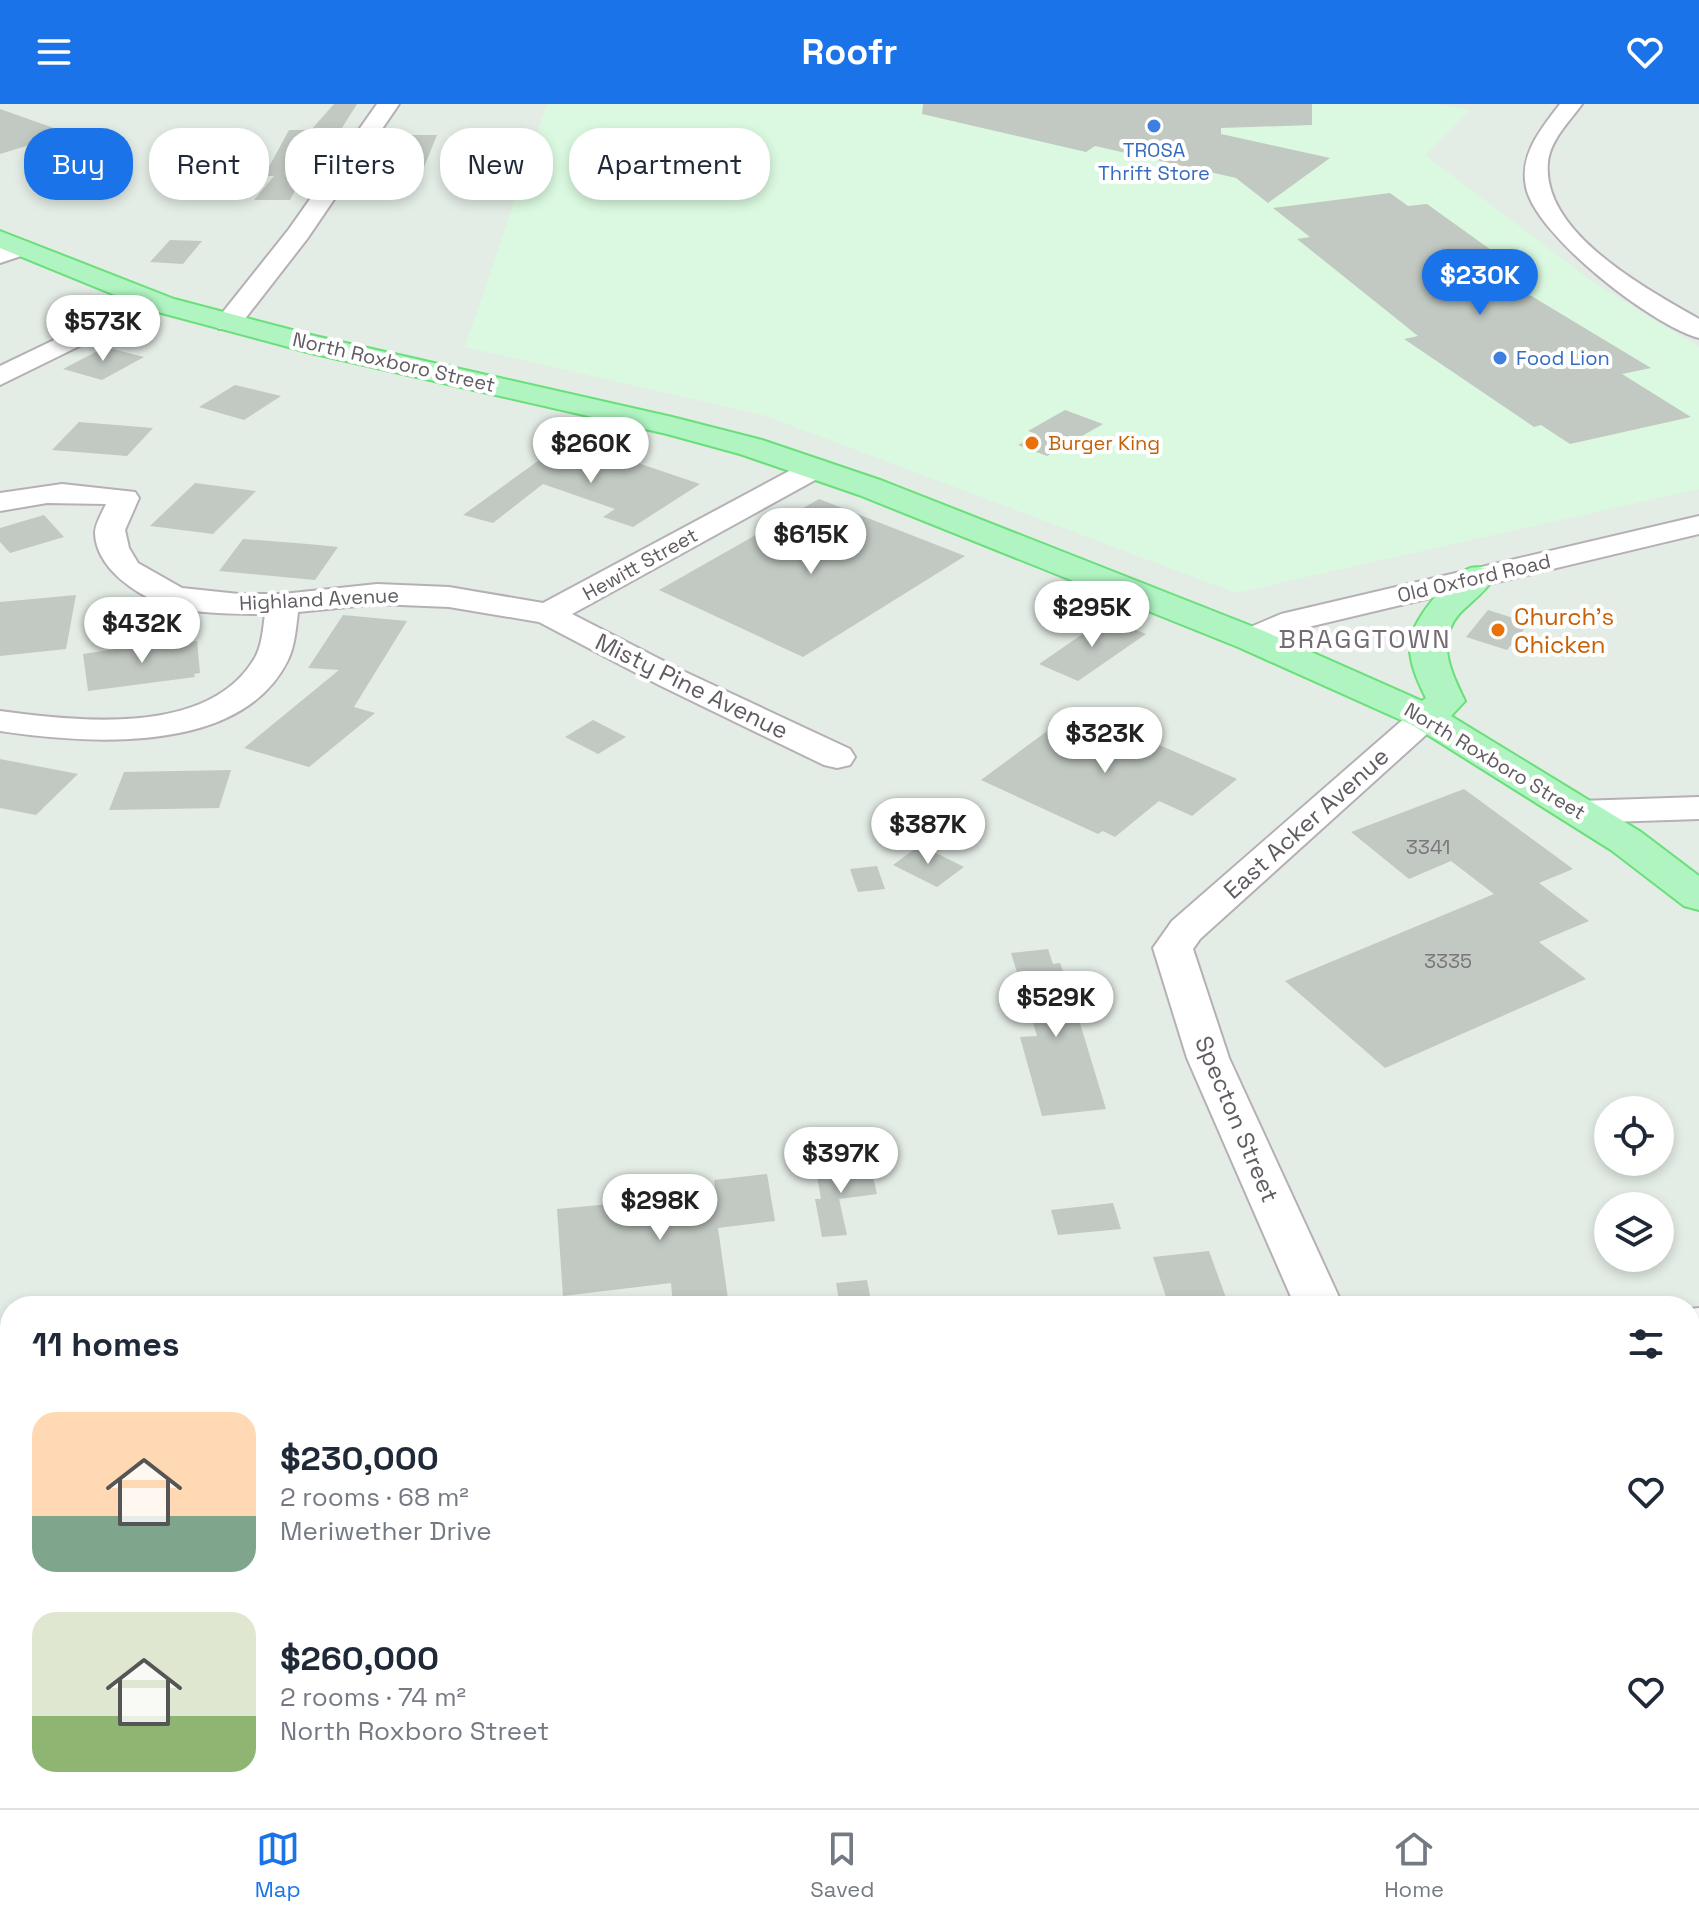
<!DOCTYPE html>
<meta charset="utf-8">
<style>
body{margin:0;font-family:"Space Grotesk",sans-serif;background:#f2f2f3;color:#1f2937;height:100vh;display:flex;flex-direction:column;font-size:30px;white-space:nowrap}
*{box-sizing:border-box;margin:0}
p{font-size:26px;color:#747a83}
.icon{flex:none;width:44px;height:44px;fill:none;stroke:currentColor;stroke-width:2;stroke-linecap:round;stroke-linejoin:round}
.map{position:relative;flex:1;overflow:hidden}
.side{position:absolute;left:0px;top:1192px;width:1700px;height:512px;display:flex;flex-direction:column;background:#fff;border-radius:32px 32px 0 0;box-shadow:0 4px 12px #0003}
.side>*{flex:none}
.hud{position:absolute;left:24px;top:24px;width:800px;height:72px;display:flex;gap:16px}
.fabs{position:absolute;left:1594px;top:992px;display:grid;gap:16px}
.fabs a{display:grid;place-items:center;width:80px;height:80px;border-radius:50%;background:#fff;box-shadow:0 4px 12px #0003;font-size:40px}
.price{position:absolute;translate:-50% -68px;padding:0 18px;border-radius:28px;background:#fff;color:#222;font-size:26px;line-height:52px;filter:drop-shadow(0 2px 4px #0008)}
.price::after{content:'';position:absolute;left:50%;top:48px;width:24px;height:18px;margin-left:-12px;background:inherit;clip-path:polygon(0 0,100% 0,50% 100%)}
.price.active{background:#1a73e8;color:#fff}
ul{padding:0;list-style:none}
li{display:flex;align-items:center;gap:24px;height:200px;padding:0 32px}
li span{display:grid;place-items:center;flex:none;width:224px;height:160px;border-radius:24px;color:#555}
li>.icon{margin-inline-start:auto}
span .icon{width:96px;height:96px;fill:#fffc;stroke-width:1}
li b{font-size:34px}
h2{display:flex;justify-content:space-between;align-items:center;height:96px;padding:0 32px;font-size:34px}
.pill{padding:0 28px;border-radius:32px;background:#fff;box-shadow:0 4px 12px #0003;font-size:28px;line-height:72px}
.pill.active{background:#1a73e8;color:#fff}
header{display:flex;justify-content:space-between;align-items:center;height:104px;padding:0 32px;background:#1a73e8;color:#fff;font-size:36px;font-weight:800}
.dock{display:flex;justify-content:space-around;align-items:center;height:112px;border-top:2px solid #e0e1e3;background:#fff;font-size:22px;color:#747a83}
.dock a{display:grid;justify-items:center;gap:4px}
.dock .active{color:#1a73e8}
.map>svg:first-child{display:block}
</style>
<header><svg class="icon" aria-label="menu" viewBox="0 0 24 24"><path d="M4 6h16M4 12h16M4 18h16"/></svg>Roofr<svg class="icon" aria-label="heart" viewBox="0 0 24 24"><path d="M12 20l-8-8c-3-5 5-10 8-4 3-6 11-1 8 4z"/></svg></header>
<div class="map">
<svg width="1699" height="1704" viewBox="0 0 1699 1704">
<rect width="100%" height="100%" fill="#e3ece5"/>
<polygon fill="#dbf9e0" points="547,0 1439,0 1470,6 1425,51 1593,178 1699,243 1699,385 1236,489 766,312 465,243"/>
<polygon fill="#e9abf4" points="10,1409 10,1554 0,1559 0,1412"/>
<g fill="#c1c9c2">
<polygon points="334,0 357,0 328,46 317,46 290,96 254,96 274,72 264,72 289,26 311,26"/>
<polygon points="923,0 1312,0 1312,21 1221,24 1221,30 1330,54 1268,99 1236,74 1095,42 1086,48 922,10"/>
<polygon points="0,5 68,29 0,50"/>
<polygon points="405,31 437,31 418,78 411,85 381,85"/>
<polygon points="1390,89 1408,102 1427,100 1537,179 1515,182 1651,264 1622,270 1691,313 1570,340 1541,321 1534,323 1404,235 1418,232 1297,135 1310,133 1273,104"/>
<polygon points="170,136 202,137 183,160 150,158"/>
<polygon points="105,243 144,253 102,276 63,265"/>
<polygon points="235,281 281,292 244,316 199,303"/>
<polygon points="1065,306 1103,320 1047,352 1018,341 1037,330 1028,327"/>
<polygon points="79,318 153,324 127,352 52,346"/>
<polygon points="563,339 632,357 700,380 633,423 603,413 615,405 543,380 493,419 463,411"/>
<polygon points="195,379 256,387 213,430 150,422"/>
<polygon points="819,395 965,452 803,553 659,486"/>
<polygon points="44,411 64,433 10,449 0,438 0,424"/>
<polygon points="243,435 308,440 338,443 315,476 219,467"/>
<polygon points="76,491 66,545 0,552 0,498"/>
<polygon points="1488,506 1529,519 1507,546 1466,533"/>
<polygon points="343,511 407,517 354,603 375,609 309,663 244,644 339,566 308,564"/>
<polygon points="1106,514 1146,530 1078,577 1039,560"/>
<polygon points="189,534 189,538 197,537 200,569 194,570 195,573 88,587 83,550"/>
<polygon points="1077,605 1237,675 1192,712 1159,697 1115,733 1103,727 1098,730 981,676"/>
<polygon points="593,616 626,633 598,650 565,633"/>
<polygon points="0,655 78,670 36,711 0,704"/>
<polygon points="231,666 219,704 109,706 124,668"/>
<polygon points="1464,685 1573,765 1539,779 1589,817 1539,838 1586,875 1385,964 1285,877 1494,790 1451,757 1409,775 1351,728"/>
<polygon points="920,741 964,763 937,783 893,761"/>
<polygon points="877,762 885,785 858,788 850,765"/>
<polygon points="1048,845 1053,860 1060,859 1069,883 1106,1005 1042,1012 1020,933 1037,932 1011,849"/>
<polygon points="870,1060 877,1090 839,1095 847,1131 822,1133 815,1095 821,1095 816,1066"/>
<polygon points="767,1070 775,1117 718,1124 729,1202 673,1202 671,1179 563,1192 557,1105 716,1090 714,1076"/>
<polygon points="1113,1099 1121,1125 1058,1131 1051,1106"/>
<polygon points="1209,1147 1229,1202 1169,1202 1153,1153"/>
<polygon points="867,1176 872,1202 840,1202 836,1179"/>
</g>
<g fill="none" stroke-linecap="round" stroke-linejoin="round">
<g stroke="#b6b0b6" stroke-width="4">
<g id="minor">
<polygon points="377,0 399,0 307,135 237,225 219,225 215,219 219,213 289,125"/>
<path d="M 1560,0 L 1582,0 C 1570,17 1550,36 1548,58 C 1541,129 1647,185 1699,215 L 1699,234 C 1653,222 1536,132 1526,83 C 1519,50 1542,24 1560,0 Z"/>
<polygon points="21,137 30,139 33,144 30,149 0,159 0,143"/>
<polygon points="152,189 161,192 165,197 161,202 0,281 0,262"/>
<path d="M 816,355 L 826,358 L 831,364 L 826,370 L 572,510 L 683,567 L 850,645 L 855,653 L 850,661 L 837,664 L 824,661 L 659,581 L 539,518 L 449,503 L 377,500 L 298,508 C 296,524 295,541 288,556 C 241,652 88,640 0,627 L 0,607 C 76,617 205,633 253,557 C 262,544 263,525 265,510 C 234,510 196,510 166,501 C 136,491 96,464 95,429 C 95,420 102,409 106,400 L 47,399 L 0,407 L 0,389 L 62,380 L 135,388 L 139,394 L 125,426 L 129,444 L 138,459 L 182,484 L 239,490 L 283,490 L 377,480 L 449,483 L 543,499 L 806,358 Z"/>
<polygon points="1699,412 1699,430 1304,524 1263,542 1251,545 1239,542 1234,535 1239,528 1281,510"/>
<polygon points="1426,603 1438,606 1443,613 1438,620 1200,835 1193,845 1229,954 1343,1202 1295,1202 1187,954 1153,844 1172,817 1414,606"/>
<polygon points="1699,693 1699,715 1579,719 1566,716 1561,708 1566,700 1579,697"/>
<polygon points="1699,1204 1699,1242 1690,1243 1690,1205"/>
</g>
</g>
<g stroke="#69df79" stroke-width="4">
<path id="major" d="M 0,127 L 174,195 L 315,232 L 672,313 L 762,336 L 883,377 L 1264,527 L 1422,597 L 1426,594 C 1418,578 1409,559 1410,540 C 1411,517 1446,476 1466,466 C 1474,461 1482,464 1490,466 L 1495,473 C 1486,487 1472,497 1460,509 C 1435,537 1451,568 1465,597 L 1451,612 L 1641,728 L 1699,772 L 1699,806 L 1684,802 L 1611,746 L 1412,621 L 1238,543 L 859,391 L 740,350 L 667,330 L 311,249 L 154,207 L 0,144 Z"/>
</g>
<use href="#minor" fill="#fff" fill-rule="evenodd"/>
<use href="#major" fill="#aff4c1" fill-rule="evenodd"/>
</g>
<g fill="#3f7fe0" stroke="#fff" stroke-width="3">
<circle cx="1154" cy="22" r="8"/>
<circle cx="1500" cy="254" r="8"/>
</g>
<g fill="#e8710a" stroke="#fff" stroke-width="3">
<circle cx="1032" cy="339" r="8"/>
<circle cx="1498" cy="526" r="8"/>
</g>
<g text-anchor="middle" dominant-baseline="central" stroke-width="8" stroke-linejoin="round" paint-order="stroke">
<g font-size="20" fill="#366cbe" stroke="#fff">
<text x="1154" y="46">TROSA<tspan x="1154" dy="23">Thrift Store</tspan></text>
<text x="1516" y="254" text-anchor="start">Food Lion</text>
</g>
<g font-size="20" fill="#615b62" stroke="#fff">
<text transform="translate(394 258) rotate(13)">North Roxboro Street</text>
<text transform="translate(640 460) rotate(-29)">Hewitt Street</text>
<text transform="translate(1474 474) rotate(-13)">Old Oxford Road</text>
<text transform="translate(319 495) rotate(-3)">Highland Avenue</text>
<text transform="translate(1495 657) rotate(31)">North Roxboro Street</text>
</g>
<g font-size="20" fill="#c56008" stroke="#fff" text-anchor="start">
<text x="1048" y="339">Burger King</text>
</g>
<g font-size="20" fill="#79767a">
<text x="1428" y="743">3341</text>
<text x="1448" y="857">3335</text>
</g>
<g font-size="24" fill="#c56008" stroke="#fff" text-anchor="start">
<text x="1514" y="512">Church's<tspan x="1514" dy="28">Chicken</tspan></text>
</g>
<g font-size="24" fill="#615b62" stroke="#fff">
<text transform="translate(692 582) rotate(26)">Misty Pine Avenue</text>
<text transform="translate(1306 719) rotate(-42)">East Acker Avenue</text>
<text transform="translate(1237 1015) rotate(67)">Specton Street</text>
</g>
<g font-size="26" letter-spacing="2" fill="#736c73" stroke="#fff">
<text x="1365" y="535">BRAGGTOWN</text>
</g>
</g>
</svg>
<div class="fabs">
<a><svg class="icon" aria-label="locate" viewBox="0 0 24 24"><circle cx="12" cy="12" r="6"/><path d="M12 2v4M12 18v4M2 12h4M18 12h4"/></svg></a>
<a><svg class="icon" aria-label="layers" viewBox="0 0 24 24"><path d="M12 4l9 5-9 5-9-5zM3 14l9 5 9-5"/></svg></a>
</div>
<b class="price active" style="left:1480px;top:213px">$230K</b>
<b class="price" style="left:103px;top:259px">$573K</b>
<b class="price" style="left:591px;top:381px">$260K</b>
<b class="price" style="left:811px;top:472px">$615K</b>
<b class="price" style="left:1092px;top:545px">$295K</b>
<b class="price" style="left:142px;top:561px">$432K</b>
<b class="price" style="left:1105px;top:671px">$323K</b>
<b class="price" style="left:928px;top:762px">$387K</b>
<b class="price" style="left:1056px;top:935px">$529K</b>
<b class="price" style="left:841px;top:1091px">$397K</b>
<b class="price" style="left:660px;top:1138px">$298K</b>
<div class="hud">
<a class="pill active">Buy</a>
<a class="pill">Rent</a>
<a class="pill">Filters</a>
<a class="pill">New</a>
<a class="pill">Apartment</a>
</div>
<section class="side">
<h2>11 homes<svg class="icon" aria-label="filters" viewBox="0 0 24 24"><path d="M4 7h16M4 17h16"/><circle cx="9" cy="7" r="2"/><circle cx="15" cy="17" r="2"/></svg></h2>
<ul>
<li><span style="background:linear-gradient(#ffd9b3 65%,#7fa58c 0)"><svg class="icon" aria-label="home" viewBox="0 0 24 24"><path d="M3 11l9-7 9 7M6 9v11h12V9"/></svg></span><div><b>$230,000</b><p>2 rooms · 68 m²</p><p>Meriwether Drive</p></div><svg class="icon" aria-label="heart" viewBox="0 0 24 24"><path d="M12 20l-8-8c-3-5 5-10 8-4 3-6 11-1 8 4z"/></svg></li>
<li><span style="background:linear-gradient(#dfe7d0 65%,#8fb573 0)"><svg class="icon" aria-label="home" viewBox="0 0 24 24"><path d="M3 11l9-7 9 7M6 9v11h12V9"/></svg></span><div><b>$260,000</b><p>2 rooms · 74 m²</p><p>North Roxboro Street</p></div><svg class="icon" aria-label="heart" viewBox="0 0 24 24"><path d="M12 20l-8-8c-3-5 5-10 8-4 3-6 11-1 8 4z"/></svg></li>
</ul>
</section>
</div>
<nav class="dock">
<a class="active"><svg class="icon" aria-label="map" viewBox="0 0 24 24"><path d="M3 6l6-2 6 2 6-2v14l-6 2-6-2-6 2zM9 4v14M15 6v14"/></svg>Map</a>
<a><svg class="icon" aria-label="saved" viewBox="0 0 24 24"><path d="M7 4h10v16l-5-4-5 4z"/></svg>Saved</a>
<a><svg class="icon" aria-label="home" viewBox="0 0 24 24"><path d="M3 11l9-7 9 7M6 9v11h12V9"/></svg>Home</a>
</nav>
